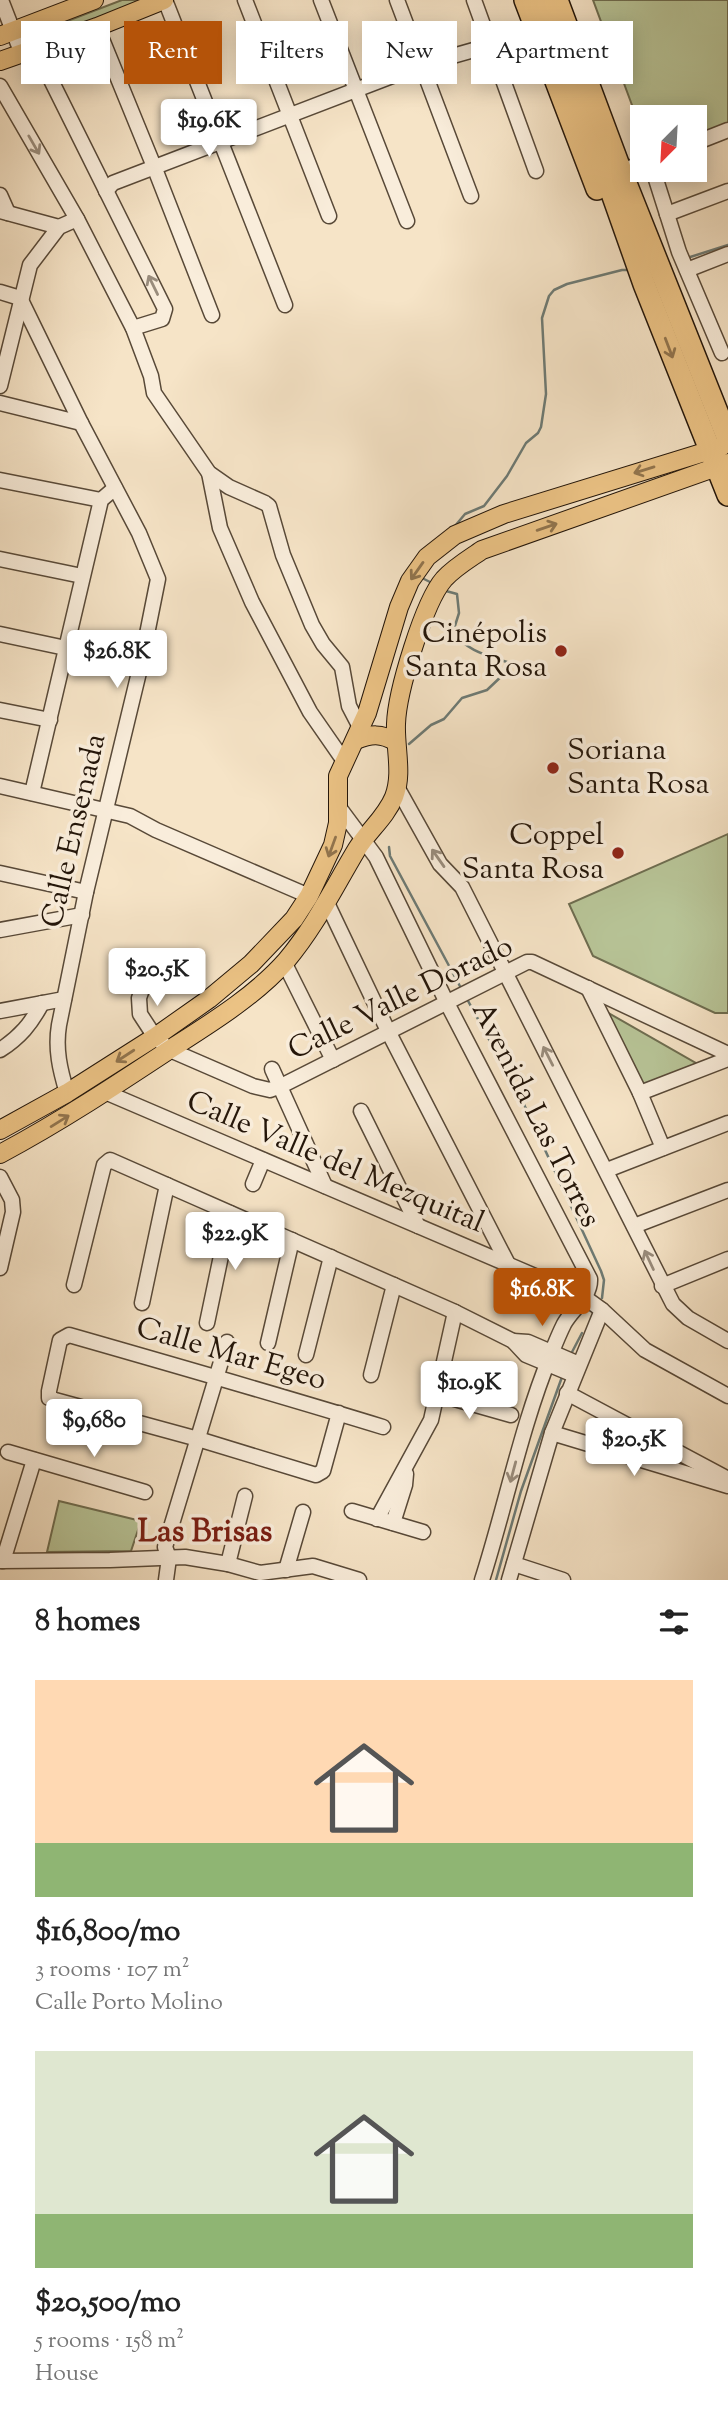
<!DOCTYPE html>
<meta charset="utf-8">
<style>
body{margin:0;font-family:"Sorts Mill Goudy",serif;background:#f2f2f2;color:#222;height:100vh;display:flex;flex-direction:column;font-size:26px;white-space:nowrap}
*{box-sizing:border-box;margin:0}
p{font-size:23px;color:#767676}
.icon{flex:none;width:38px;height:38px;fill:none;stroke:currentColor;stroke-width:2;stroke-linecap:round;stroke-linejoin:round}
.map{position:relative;height:1580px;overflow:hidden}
.panel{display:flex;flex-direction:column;background:#fff;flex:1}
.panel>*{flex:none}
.banner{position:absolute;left:21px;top:21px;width:686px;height:63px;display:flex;gap:14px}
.needle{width:46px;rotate:204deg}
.buttons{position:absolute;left:630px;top:105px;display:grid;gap:14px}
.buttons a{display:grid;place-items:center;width:77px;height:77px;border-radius:0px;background:#fff;box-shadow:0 4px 18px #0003;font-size:35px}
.price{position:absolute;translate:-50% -60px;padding:0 16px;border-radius:7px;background:#fff;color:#222;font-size:23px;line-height:46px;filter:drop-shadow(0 2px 4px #0008)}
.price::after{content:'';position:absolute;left:50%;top:42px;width:21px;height:16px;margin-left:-10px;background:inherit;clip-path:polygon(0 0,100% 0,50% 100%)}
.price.current{background:#b45309;color:#fff}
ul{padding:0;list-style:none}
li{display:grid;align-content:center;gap:14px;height:371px;padding:0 35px}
li span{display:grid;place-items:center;height:217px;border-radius:0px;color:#555}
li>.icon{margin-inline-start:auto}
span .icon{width:126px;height:126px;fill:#fffc;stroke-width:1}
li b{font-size:30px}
h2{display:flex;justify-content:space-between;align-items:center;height:84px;padding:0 35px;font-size:30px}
.chip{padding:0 24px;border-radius:0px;background:#fff;box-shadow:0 4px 18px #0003;font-size:24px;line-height:63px}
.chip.current{background:#b45309;color:#fff}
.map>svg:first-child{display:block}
</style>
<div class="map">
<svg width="728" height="1580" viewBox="0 0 728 1580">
<rect width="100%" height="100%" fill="#f6e4c7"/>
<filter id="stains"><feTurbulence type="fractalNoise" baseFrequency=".00286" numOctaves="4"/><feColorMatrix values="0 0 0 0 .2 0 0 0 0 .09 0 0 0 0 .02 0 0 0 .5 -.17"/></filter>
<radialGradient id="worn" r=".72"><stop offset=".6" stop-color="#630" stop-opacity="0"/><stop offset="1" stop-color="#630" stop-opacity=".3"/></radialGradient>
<g fill="#b8c598" stroke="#6e6d50" stroke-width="2">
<polygon points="122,0 163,0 26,49 23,38"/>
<polygon points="593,0 728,0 728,126 695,139 695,117 642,117 642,132"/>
<polygon points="728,834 728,1013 715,1013 593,956 569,904"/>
<polygon points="598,1007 701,1066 647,1092"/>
<polygon points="59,1501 141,1521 131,1551 47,1552"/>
</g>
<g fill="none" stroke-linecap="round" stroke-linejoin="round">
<g stroke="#6d7a74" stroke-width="2.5">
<polyline points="687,258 728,245"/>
<polyline points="455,526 465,514 484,506 507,476 526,443 538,433 541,427 546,394 542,318 549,296 554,290 567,284 622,270 629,270"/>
<polyline points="422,578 434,584"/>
<path d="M 409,744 L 431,725 L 444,719 L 462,698 L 487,690 L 506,672 L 507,662 C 486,655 467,651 453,632 L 459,613 L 457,594 L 446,591"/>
<polyline points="389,847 390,856 462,990"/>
<polyline points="467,999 521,1098 601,1271 604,1280 602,1298"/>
<polyline points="571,1354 582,1333"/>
<polyline points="496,1580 521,1491 562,1377"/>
</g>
<g stroke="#584938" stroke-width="17">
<g id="minor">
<polyline points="1,0 22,54 44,66 165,309 162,319 133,328"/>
<polyline points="165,0 285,305"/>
<polyline points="245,0 329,216"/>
<polyline points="321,0 407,221"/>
<polyline points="397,0 471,196"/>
<polyline points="474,0 536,171"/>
<polyline points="97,27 155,169 212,315"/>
<polyline points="0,86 77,219 133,328 151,376 154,393 209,473 229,487 265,503 269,506 283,555 312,625 323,644 342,667 349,706 361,729"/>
<polyline points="695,143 728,130"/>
<polyline points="632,167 642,163"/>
<polyline points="653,170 679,252 722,353"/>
<polyline points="106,191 113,183 421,65 537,32"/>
<polyline points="0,195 8,213"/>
<polyline points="0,211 59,227"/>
<polyline points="667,214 728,191"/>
<polyline points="687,270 728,254"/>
<path d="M 0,292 L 20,298 L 81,423 L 139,533 L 158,579 L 141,664 L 86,892 L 59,1025 C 55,1049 60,1070 67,1093"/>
<polyline points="0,386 30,265 59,227 77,219"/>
<polyline points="0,403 81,423"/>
<polyline points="209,473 220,528 252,602 310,712 344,761"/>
<polyline points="0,480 101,500"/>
<polyline points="0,559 82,576"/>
<polyline points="0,634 141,664"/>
<polyline points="0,710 50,720"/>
<polyline points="0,786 130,816 156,830 309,896"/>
<polyline points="397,787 440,864 462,887 673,1304 688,1318 728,1341"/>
<polyline points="32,793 101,500 115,488"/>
<path d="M 338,806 L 376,857 L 447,1003 L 590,1279 C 591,1297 572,1309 564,1324 C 559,1334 555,1344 551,1354 C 521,1427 506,1505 482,1580"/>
<polyline points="0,873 86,892"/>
<polyline points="327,903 389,1033 509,1266"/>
<polyline points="0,930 82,915"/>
<polyline points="284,962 333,1060"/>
<polyline points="145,981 139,998 140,1014 155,1037 170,1050 253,1086 270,1090 281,1086 527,962 532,962 728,1054"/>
<polyline points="588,988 640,1093 663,1148"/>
<polyline points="0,1011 64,999"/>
<path d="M 0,1050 C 20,1037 31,1024 42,1003"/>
<polyline points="272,1069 325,1186"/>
<polyline points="105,1092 584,1297 602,1310 645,1350 728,1396"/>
<polyline points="640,1093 728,1059"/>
<polyline points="361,1111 418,1226"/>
<polyline points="607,1170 728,1123"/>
<polyline points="0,1177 12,1200 13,1212 0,1268"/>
<polyline points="253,1184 263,1160"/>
<polyline points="634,1226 728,1190"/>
<polyline points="74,1285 104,1165 110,1160 455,1312 513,1341 526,1355 574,1375"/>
<polyline points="662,1286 728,1259"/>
<polyline points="142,1303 167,1185"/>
<polyline points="207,1323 230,1213"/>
<polyline points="513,1341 528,1342 579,1364"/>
<polyline points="268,1343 292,1240"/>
<polyline points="306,1355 331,1257"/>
<polyline points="371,1375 394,1285"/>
<polyline points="567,1393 728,1479"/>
<polyline points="437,1394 511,1415"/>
<path d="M 339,1413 L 323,1471 L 316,1475 L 198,1439 L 55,1400 L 49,1398 L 49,1391 L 60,1340 L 69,1335 C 174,1365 279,1395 383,1427"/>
<polyline points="552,1433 728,1486"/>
<polyline points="8,1452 145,1492"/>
<polyline points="352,1511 423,1532"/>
<polyline points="377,1519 431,1420 455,1312"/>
<polyline points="393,1523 405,1485 406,1474"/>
<polyline points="0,1561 110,1560 185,1557 228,1564 260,1573 313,1566 359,1580"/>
<polyline points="3,1561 34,1460"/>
<polyline points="228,1564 245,1496"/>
<polyline points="514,1564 563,1580"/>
<polyline points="286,1570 303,1512"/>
<polyline points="166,1580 169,1558 165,1547 227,1342"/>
<polyline points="509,1580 552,1433 602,1310"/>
</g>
</g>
<g stroke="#231509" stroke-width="20">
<g id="major">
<polyline points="0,36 94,0"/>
<polyline points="0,61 97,27 164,0"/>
<path d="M 356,740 C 371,734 381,733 396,742"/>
<polyline points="0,1130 67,1093 155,1037 209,999 251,964 294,919 309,896 333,845 338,823 338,776 367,713 399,607 410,581 427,557 455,535 504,514 721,447"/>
<path d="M 0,1154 C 60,1122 116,1085 172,1048 C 211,1023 255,996 286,961 C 316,925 333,889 357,849 C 368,831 386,817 394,797 C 403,774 395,748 396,724 C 397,692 424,602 444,579 C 455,567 469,559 482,550 L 728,463"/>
</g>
</g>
<g stroke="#231509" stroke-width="24">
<g id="highway">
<polyline points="525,0 597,189"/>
<polyline points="541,0 572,80 644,284 728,495"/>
<polyline points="557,0 619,166 728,439"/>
</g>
</g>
<use href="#minor" stroke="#f9eddb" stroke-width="14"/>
<use href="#major" stroke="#ebc284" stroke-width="18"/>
<use href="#highway" stroke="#ebc284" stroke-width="21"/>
</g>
<defs><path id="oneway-shaft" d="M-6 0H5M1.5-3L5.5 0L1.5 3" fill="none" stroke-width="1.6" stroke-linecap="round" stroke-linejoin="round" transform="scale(1.75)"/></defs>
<g stroke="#998c7c">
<use href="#oneway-shaft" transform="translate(34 145) rotate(60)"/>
<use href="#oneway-shaft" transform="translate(153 285) rotate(-116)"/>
<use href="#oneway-shaft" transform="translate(438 858) rotate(-125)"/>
<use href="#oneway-shaft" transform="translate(548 1056) rotate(-117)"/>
<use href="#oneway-shaft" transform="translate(649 1260) rotate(-115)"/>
<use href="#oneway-shaft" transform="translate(513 1472) rotate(105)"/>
</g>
<g stroke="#91744d">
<use href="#oneway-shaft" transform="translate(669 348) rotate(69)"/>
<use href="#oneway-shaft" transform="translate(644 470) rotate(163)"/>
<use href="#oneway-shaft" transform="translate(547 527) rotate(-19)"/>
<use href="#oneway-shaft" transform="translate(417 571) rotate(125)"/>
<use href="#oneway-shaft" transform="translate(332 847) rotate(110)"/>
<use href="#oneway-shaft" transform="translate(125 1056) rotate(147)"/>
<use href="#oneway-shaft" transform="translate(60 1121) rotate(-32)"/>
</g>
<g fill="#8f2418" stroke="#f9eddb" stroke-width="2.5">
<circle cx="561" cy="651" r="7"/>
<circle cx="553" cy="768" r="7"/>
<circle cx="618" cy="853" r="7"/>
</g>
<g text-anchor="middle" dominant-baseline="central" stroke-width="7" stroke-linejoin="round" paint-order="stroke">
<g font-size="30" fill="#231509" stroke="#f9eddb" text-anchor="end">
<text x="547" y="634">Cinépolis<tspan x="547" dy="34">Santa Rosa</tspan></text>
<text x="567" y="751" text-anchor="start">Soriana<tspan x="567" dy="34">Santa Rosa</tspan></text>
<text x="604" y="836">Coppel<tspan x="604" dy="34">Santa Rosa</tspan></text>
</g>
<g font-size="30" fill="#231509" stroke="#f9eddb">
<text transform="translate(75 831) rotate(-77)">Calle Ensenada</text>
<text transform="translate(401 999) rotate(-26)">Calle Valle Dorado</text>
<text transform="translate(535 1115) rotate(63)">Avenida Las Torres</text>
<text transform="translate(335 1163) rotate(23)">Calle Valle del Mezquital</text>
<text transform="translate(231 1355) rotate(16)">Calle Mar Egeo</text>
</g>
<g font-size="32" font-weight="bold" fill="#7a1f14" stroke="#f9eddb">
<text x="205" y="1533">Las Brisas</text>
</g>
</g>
<rect width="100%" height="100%" filter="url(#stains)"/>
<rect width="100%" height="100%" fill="url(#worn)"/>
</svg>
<div class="buttons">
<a><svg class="needle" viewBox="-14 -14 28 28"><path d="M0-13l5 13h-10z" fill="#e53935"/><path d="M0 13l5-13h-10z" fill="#767676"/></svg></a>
</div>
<b class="price" style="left:209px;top:159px">$19.6K</b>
<b class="price" style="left:117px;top:690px">$26.8K</b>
<b class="price" style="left:157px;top:1008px">$20.5K</b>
<b class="price" style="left:235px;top:1272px">$22.9K</b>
<b class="price current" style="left:542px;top:1328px">$16.8K</b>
<b class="price" style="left:469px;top:1421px">$10.9K</b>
<b class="price" style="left:94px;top:1459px">$9,680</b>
<b class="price" style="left:634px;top:1478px">$20.5K</b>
<div class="banner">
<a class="chip">Buy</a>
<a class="chip current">Rent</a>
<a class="chip">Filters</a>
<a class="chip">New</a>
<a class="chip">Apartment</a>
</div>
</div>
<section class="panel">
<h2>8 homes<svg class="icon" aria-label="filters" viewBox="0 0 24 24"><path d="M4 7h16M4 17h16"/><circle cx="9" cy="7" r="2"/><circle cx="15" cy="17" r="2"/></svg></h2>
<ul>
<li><span style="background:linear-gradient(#ffd9b3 75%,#8fb573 0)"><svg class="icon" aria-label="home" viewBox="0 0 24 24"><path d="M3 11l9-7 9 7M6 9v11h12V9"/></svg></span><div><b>$16,800/mo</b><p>3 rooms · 107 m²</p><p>Calle Porto Molino</p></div></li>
<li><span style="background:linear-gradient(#dfe7d0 75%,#8fb573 0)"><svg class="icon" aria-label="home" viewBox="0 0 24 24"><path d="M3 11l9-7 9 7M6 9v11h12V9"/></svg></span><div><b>$20,500/mo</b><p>5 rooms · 158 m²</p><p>House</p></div></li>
</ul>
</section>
